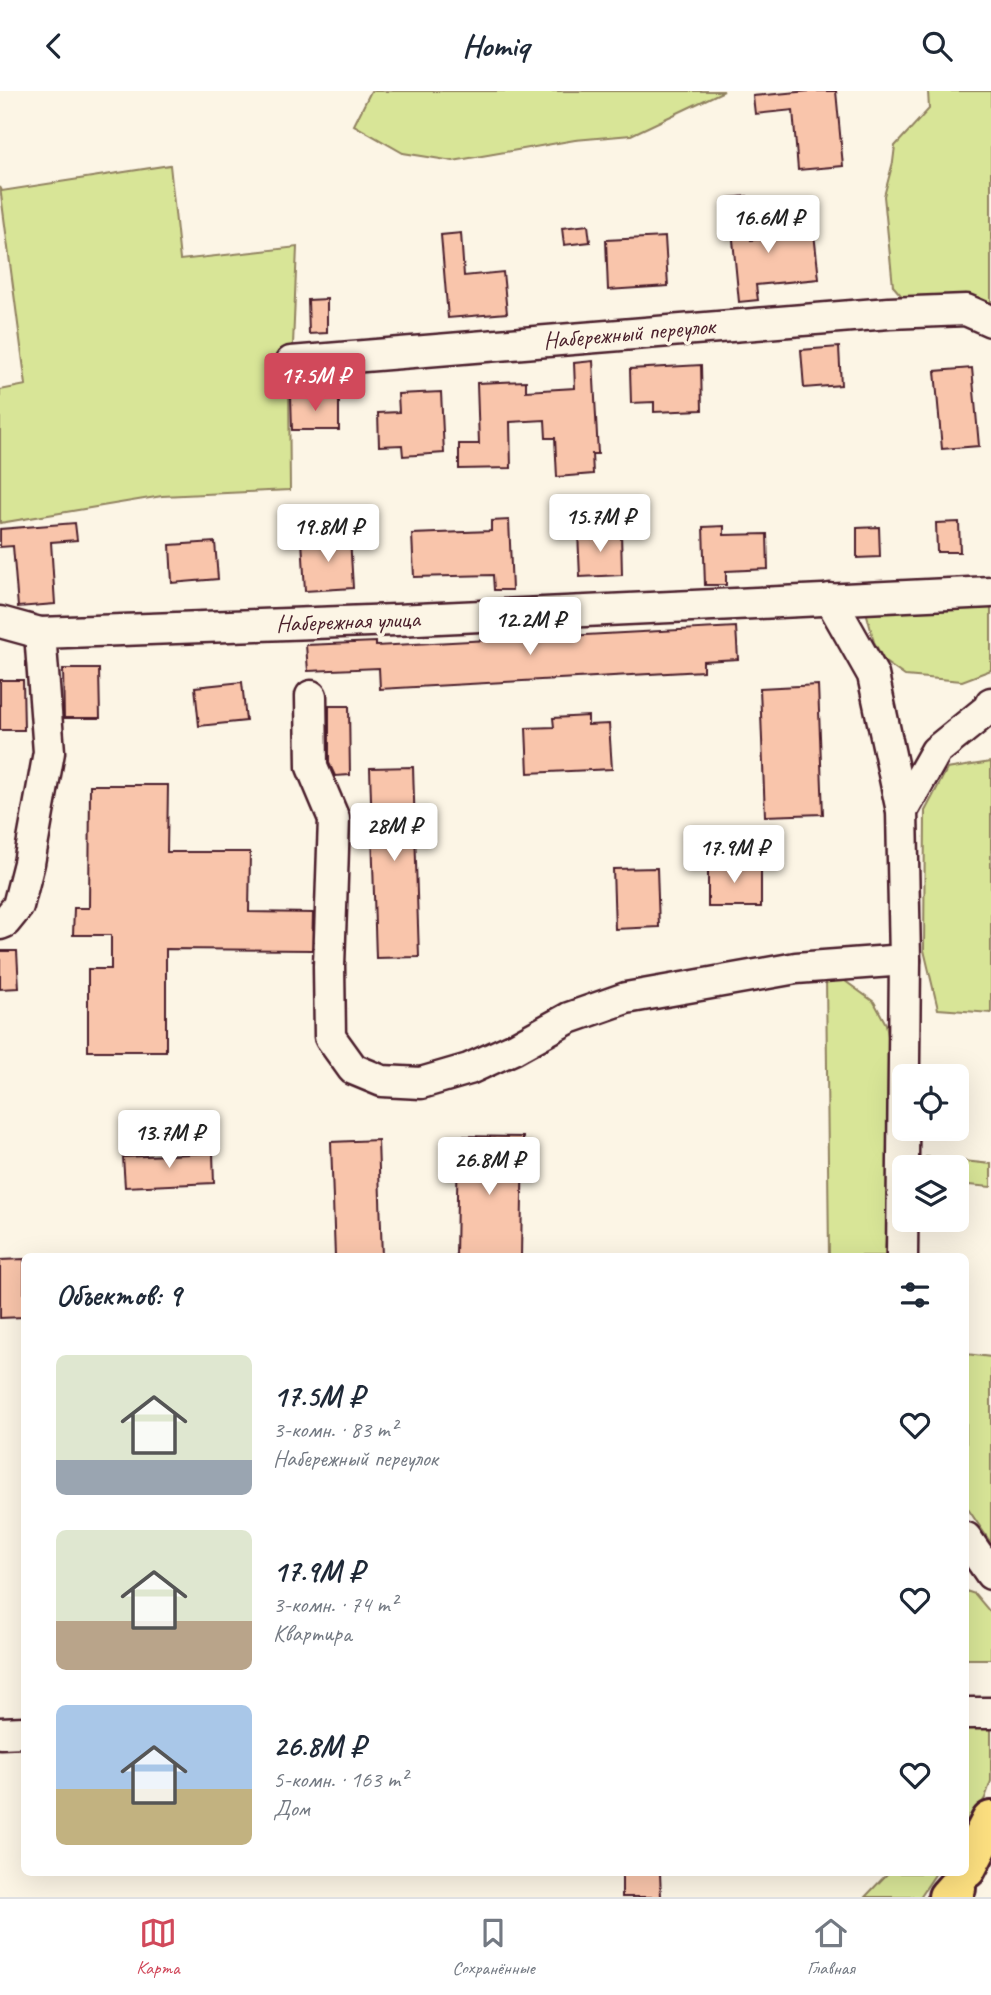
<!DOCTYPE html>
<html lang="ru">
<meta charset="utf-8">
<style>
body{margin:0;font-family:Caveat,sans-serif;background:#f2f2f3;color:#1f2937;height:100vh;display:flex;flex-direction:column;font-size:26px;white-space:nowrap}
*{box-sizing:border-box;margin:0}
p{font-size:23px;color:#747a83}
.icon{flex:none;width:38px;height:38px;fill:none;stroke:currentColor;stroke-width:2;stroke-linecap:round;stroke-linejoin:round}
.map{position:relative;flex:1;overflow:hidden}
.side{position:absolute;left:21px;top:1162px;width:948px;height:623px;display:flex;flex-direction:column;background:#fff;border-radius:10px;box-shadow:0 7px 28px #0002}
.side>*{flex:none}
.fabs{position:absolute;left:892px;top:973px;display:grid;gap:14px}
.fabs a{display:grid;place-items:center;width:77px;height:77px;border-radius:10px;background:#fff;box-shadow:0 7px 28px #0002;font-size:35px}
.price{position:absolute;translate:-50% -60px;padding:0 16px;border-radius:7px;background:#fff;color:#222;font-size:23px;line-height:46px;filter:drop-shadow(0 2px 4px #0008)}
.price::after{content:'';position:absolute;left:50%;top:42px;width:21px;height:16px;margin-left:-10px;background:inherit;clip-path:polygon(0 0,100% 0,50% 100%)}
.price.active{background:#d1495b;color:#fff}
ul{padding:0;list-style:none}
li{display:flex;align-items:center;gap:21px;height:175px;padding:0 35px}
li span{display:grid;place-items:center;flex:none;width:196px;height:140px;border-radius:10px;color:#555}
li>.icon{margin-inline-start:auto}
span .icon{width:84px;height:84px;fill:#fffc;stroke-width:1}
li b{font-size:30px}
h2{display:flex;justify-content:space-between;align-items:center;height:84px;padding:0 35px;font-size:30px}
header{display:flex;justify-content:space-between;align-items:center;height:91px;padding:0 35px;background:#fff;font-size:32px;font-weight:600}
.tabs{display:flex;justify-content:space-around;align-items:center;height:98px;border-top:2px solid #e0e1e3;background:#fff;font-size:19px;color:#747a83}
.tabs a{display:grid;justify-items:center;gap:4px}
.tabs .active{color:#d1495b}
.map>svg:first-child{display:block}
</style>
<header><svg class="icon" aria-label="back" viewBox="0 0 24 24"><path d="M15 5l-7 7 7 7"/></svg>Homiq<svg class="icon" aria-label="search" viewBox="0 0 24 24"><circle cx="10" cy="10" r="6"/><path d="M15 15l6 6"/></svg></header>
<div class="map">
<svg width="991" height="1806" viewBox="0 0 991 1806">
<rect width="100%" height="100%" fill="#fcf5e5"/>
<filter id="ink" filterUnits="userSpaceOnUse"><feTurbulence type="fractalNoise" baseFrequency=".0143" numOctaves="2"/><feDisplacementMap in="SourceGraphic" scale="14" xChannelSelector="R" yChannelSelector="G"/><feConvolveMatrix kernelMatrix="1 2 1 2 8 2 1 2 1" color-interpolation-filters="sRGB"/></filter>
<g filter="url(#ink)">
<g fill="#d8e597" stroke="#918261" stroke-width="2">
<polygon points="371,0 724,0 631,44 575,49 453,70 403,62 354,34"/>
<polygon points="928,0 991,0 991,219 906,210 893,195 884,105 893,71 895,55 929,18"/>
<polygon points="170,74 180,169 297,156 293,254 286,265 289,289 290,399 162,405 0,432 0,299 26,294 0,96 2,100"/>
<polygon points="991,513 991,579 962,590 905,585 885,571 874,551 866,520"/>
<polygon points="991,671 991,922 938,918 924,859 925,720 947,678"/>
<polygon points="826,885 845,890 874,911 886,933 894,982 885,1165 829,1165"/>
<polygon points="926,1066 991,1073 991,1096 957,1093 957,1076 925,1076"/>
<polygon points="966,1263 991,1266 991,1452 966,1415"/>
<polygon points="966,1500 975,1503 991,1522 991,1568 966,1568"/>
<polygon points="991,1632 991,1690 985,1707 966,1736 966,1633"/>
<polygon points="888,1782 936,1782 920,1806 865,1806"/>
</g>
<g fill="#f9c5ab" stroke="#4a1f2b" stroke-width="2">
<polygon points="809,0 836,0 843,75 798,79 793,19 755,23 753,5"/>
<polygon points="747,105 751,149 814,142 819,188 756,194 758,209 739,211 729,107"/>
<polygon points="588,134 590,151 564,154 562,137"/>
<polygon points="461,142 464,185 503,181 507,222 448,227 441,144"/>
<polygon points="665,146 668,195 608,199 606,149"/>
<polygon points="327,208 327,242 309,243 308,209"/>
<polygon points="839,256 841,294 804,297 801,259"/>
<polygon points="593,270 598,363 592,363 593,383 557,386 555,347 546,347 545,329 510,331 511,377 459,378 459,353 479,353 477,292 526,290 526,300 575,297 574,272"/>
<polygon points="701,274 702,319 654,321 654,311 631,312 630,278"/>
<polygon points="972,277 979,355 942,358 935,280"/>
<polygon points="441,301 444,362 403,365 402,354 379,355 378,322 399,321 398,303"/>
<polygon points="291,305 339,305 339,339 292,339"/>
<polygon points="509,429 512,499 494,499 493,484 414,486 412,443 491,440 491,430"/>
<polygon points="959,431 960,461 937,461 936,432"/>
<polygon points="75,432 77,449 51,451 55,513 18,516 13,455 0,456 0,438"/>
<polygon points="724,435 724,444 767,443 768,478 726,480 726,494 705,494 703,436"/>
<polygon points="879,436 880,466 857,467 857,437"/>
<polygon points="621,440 622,484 580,486 578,441"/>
<polygon points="350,446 353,497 305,500 302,449"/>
<polygon points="215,451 218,488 172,492 170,454"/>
<polygon points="736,536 738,568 703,570 703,580 380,598 379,577 308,580 306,554 376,551 376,555"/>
<polygon points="63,578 99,578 100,627 64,627"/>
<polygon points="0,589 23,589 24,639 0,639"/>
<polygon points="242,591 246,630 199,635 195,596"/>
<polygon points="818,594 823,723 765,725 760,597"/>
<polygon points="329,615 349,615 350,684 335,685 329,672"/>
<polygon points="588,625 588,634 609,633 612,678 528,682 526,637 554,636 553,627"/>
<polygon points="413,676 419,866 376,867 370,677"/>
<polygon points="90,694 168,694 167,761 250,761 249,821 313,822 312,859 166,858 166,960 88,960 88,878 111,878 111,844 73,844 74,817 89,817"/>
<rect x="708" y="773" width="53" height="43"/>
<polygon points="657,777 659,836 615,838 613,778"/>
<polygon points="0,860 17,860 19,897 0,898"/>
<polygon points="458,1045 523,1046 521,1166 456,1166"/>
<polygon points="378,1049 382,1166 335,1166 331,1051"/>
<polygon points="213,1062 214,1092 125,1096 123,1066"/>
<polygon points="24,1168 24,1226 0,1227 0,1169"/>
<polygon points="622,1782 660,1782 661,1806 622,1806"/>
</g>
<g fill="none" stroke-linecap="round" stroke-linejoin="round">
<g stroke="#4a1f2b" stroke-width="35">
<g id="minor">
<polyline points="291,271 889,222 966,219 991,230"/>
<polyline points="830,508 873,584 902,720"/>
<polyline points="0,531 40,542 396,529 991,501"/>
<polyline points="311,605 312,676 334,728 329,875 330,946 353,978 382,990 421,992 469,978 515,957 569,927 626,907 796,877 905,869"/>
<polyline points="0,833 5,831 18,815 29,772 49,661 40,542"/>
<polyline points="902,1166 905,869 902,720 936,660 988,618 991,612"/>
<polyline points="966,1447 991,1483"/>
<polyline points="966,1622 991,1622"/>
<polyline points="0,1642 24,1641"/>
</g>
</g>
<g stroke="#4a1f2b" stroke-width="44">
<g id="major">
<polyline points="966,1778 991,1730"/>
<polyline points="948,1806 956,1797"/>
</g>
</g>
<use href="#minor" stroke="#fcf5e5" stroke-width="30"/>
<use href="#major" stroke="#fde080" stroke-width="38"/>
</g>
</g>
<g text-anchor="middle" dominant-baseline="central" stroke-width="7" stroke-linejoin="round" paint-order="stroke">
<g font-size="24" fill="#4a1f2b" stroke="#fcf5e5">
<text transform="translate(629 242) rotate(-5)">Набережный переулок</text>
<text transform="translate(348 530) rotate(-2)">Набережная улица</text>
</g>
</g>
</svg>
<div class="fabs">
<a><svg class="icon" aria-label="locate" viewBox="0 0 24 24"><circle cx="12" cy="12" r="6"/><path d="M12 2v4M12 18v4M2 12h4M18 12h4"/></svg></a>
<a><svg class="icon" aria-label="layers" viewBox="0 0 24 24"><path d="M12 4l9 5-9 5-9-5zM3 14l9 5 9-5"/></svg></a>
</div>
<b class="price" style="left:768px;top:164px">16.6M ₽</b>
<b class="price active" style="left:315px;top:322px">17.5M ₽</b>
<b class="price" style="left:600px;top:463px">15.7M ₽</b>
<b class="price" style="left:328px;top:473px">19.8M ₽</b>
<b class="price" style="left:530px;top:566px">12.2M ₽</b>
<b class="price" style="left:394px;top:772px">28M ₽</b>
<b class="price" style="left:734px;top:794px">17.9M ₽</b>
<b class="price" style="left:169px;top:1079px">13.7M ₽</b>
<b class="price" style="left:489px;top:1106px">26.8M ₽</b>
<section class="side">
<h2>Объектов: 9<svg class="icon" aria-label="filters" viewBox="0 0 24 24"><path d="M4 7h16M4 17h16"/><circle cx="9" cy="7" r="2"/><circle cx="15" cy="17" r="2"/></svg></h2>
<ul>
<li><span style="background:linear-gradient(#dfe7d0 75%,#9aa5b1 0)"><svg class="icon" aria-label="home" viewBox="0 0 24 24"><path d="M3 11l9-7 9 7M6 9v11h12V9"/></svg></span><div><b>17.5M ₽</b><p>3-комн. · 83 m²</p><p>Набережный переулок</p></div><svg class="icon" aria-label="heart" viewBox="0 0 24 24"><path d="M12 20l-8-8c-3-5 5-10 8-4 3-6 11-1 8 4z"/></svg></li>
<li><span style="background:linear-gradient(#dfe7d0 65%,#b9a48a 0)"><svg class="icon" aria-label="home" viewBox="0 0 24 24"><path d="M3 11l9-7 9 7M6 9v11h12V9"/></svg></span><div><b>17.9M ₽</b><p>3-комн. · 74 m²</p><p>Квартира</p></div><svg class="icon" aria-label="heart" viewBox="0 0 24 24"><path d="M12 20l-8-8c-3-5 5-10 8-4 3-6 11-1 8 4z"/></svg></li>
<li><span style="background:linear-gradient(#a9c7e8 60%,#c2b280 0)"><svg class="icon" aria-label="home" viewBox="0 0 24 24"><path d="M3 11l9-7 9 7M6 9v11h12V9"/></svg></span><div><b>26.8M ₽</b><p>5-комн. · 163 m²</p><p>Дом</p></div><svg class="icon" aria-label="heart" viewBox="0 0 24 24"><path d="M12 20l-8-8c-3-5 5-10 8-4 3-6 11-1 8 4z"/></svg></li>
</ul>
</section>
</div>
<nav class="tabs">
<a class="active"><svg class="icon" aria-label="map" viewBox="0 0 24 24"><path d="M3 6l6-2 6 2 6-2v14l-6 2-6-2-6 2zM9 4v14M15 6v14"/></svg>Карта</a>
<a><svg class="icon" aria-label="saved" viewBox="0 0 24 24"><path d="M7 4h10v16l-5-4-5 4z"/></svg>Сохранённые</a>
<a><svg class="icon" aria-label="home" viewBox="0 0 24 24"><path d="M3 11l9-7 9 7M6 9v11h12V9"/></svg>Главная</a>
</nav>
